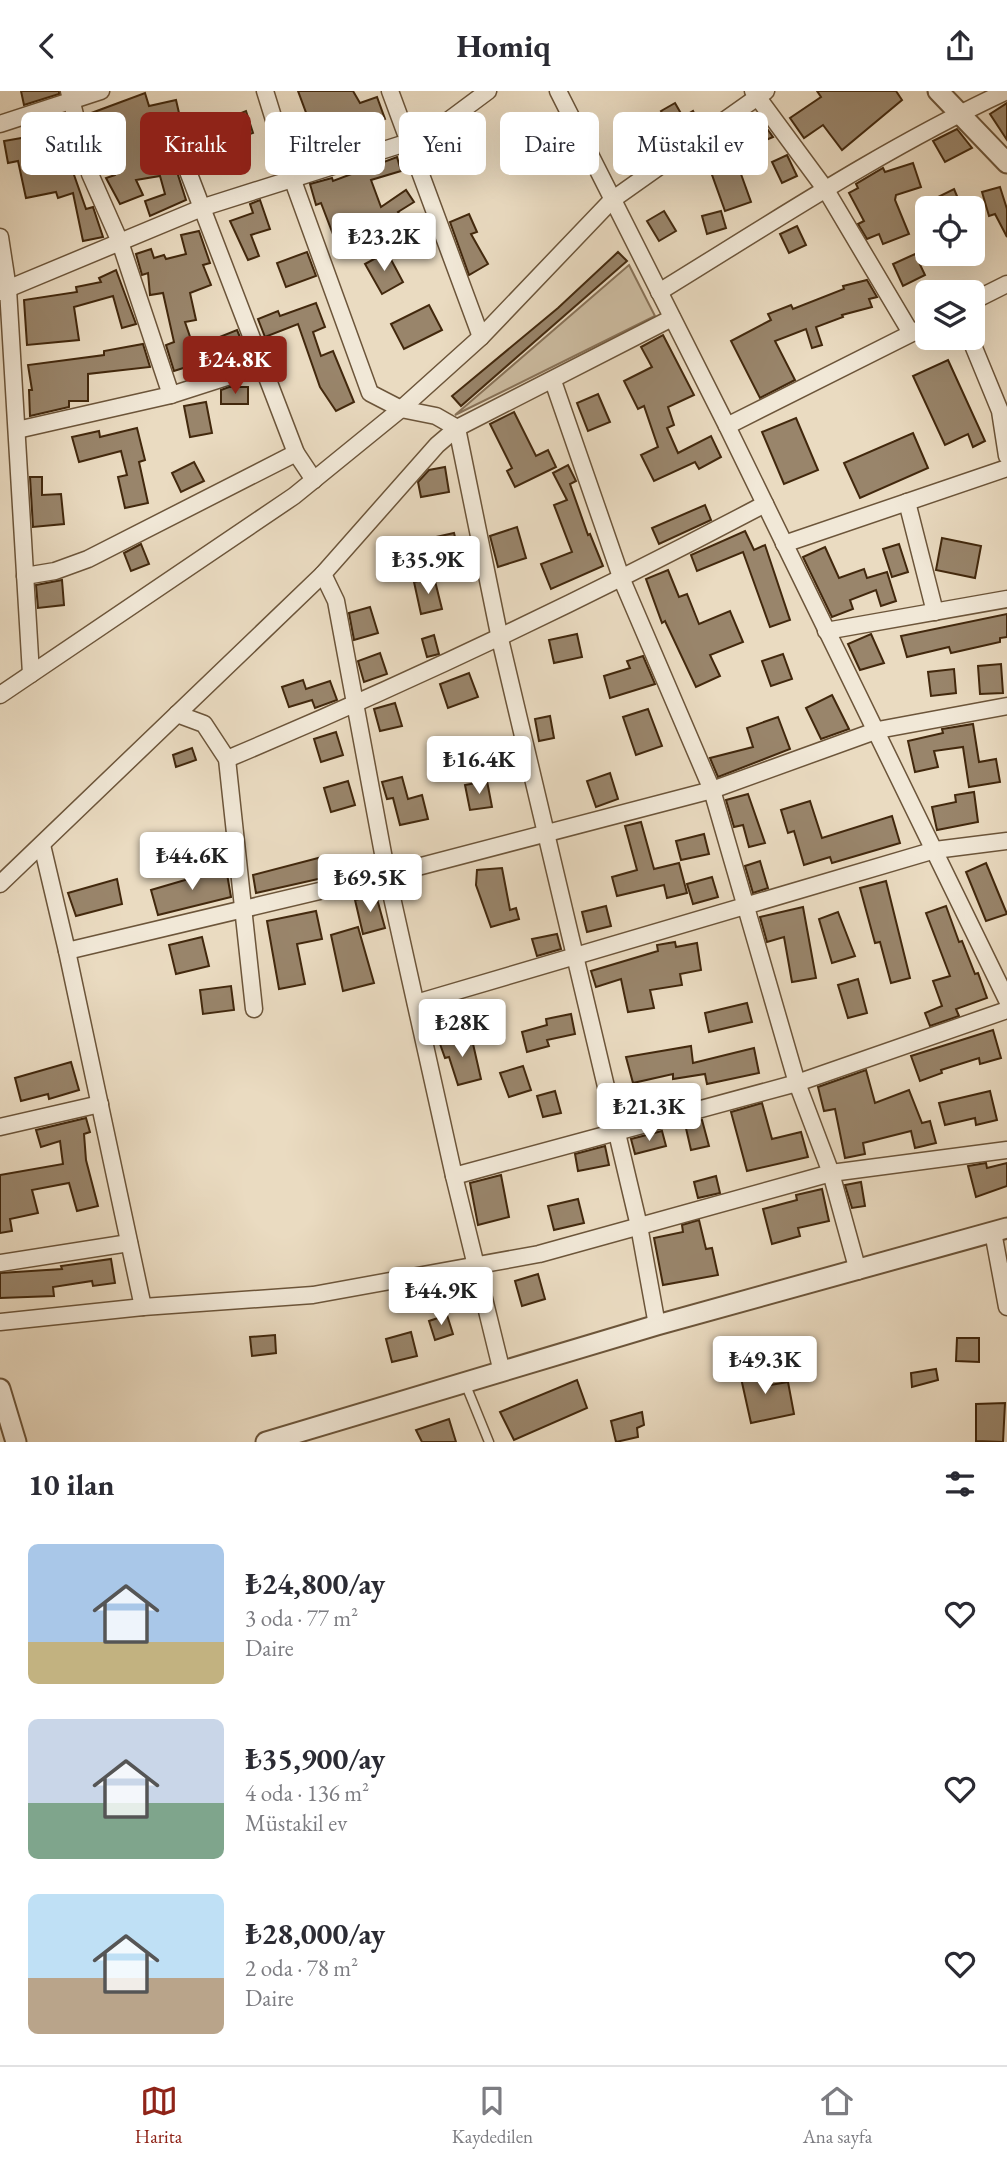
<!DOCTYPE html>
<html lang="tr">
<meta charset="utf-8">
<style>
body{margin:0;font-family:"EB Garamond",serif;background:#f7f7f7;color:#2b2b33;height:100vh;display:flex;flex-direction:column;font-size:26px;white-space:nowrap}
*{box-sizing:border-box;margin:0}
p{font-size:23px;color:#7c7c81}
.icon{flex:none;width:38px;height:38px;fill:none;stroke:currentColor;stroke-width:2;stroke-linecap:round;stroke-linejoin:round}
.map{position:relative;height:1351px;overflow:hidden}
.details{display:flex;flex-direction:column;background:#fff;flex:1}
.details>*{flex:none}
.guide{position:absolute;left:21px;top:21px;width:966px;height:63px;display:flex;gap:14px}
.buttons{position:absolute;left:915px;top:105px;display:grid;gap:14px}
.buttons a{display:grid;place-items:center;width:70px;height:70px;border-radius:10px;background:#fff;box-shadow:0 7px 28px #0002;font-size:35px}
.price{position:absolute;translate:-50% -60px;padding:0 16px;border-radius:7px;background:#fff;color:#222;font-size:23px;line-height:46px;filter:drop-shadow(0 2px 4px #0008)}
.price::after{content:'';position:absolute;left:50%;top:42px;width:21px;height:16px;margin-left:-10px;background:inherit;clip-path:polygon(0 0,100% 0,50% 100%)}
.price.active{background:#8f2418;color:#fff}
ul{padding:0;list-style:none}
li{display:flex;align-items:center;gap:21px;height:175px;padding:0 28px}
li span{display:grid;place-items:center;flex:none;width:196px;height:140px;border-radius:10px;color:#555}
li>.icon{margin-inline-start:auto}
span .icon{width:84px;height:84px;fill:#fffc;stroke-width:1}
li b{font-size:30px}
h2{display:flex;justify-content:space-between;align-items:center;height:84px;padding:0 28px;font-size:30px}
.pill{padding:0 24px;border-radius:10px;background:#fff;box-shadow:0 7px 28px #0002;font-size:24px;line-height:63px}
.pill.active{background:#8f2418;color:#fff}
header{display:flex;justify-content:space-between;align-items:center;height:91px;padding:0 28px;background:#fff;font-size:32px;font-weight:700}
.dock{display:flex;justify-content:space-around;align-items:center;height:98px;border-top:2px solid #e1e1e2;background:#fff;font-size:19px;color:#7c7c81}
.dock a{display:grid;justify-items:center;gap:4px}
.dock .active{color:#8f2418}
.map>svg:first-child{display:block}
</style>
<header><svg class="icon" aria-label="back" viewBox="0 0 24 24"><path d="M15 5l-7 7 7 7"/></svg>Homiq<svg class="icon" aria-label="share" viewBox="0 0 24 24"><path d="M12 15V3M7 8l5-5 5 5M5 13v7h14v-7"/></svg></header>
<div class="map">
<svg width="1007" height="1351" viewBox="0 0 1007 1351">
<rect width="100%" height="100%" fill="#eadbc1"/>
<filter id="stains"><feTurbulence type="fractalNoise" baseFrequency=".00286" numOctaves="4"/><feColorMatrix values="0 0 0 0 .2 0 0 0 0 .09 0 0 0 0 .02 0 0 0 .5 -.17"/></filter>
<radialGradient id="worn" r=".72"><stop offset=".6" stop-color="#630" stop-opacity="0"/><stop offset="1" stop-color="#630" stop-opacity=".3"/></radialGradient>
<polygon fill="#cdbda2" stroke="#887258" stroke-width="2" points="629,174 655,225 455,324"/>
<g fill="#99856b" stroke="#42280d" stroke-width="2">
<polygon points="21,0 59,0 59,3 24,14"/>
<polygon points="298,0 353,0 360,12 377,6 385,28 367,34 364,26 340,35 337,26 311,35"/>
<polygon points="817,0 896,0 902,9 842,59 823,34 804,47 790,27 821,6"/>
<polygon points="145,2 149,15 176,9 185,48 175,48 169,56 186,109 150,125 145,110 165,103 160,85 136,89 143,104 120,113 106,87 115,84 110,64 96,66 86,24"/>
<polygon points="675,12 683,26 693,20 699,32 676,46 661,20"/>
<polygon points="1007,12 1007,49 990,23"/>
<polygon points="246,20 253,42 239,47 231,26"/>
<polygon points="763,32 773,46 737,61 732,50"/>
<polygon points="957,38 972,57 945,71 933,50"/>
<polygon points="318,43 326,66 306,73 298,49"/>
<polygon points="33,45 37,72 73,60 78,80 73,81 86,118 93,116 103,146 83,150 73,102 58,107 56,101 26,107 18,70 8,72 4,50"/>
<polygon points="212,49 219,68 197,76 190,56"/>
<polygon points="787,64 797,85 782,92 772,71"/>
<polygon points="397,66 401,80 371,89 381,116 406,99 414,111 398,121 404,130 393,137 385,125 334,146 321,112 316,114 310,93 332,87 333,90"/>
<polygon points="737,72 751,111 725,120 711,81"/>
<polygon points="913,72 921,96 896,104 895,109 909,143 883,153 879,143 867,148 858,133 864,130 849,102 858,97 856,93 883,77 885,81"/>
<polygon points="1000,96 1007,118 1007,146 995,123 989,125 982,101"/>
<polygon points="954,98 962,117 938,117 934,108"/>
<polygon points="260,109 270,138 251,144 259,165 248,169 230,130 253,122 250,113"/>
<polygon points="664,120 676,140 659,150 647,130"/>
<polygon points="721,120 726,137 707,143 702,125"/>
<polygon points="469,123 477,141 471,143 488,173 469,184 450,131"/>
<polygon points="797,135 806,154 789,162 780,143"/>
<polygon points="199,140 210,172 203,174 211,194 190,202 196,229 185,231 199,272 174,280 166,254 174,251 163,202 150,204 148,182 142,184 136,163 151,158 154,167 164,164 166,168 186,163 181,144"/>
<polygon points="307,161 316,185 286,196 277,172"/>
<polygon points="387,161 403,191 382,203 365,173"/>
<polygon points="618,161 627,170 461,315 452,305 558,217"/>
<polygon points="915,163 925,184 903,195 893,173"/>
<polygon points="116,179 136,233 122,237 113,205 74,216 79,249 27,254 24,209 77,201 76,196 101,191 99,187"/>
<polygon points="867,189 877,206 869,208 872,216 842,224 843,226 816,236 822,254 812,257 806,238 775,250 795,289 760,307 731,250 771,229 768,223 791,214 793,218 844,198 843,195"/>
<polygon points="316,212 325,236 313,241 321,265 333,260 354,311 336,320 320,296 298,233 265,246 258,228 278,220 280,225"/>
<polygon points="429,214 442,239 404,258 391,233"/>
<polygon points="237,239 247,263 227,272 217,247"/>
<polygon points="663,244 694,304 668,316 674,334 667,337 678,362 711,345 721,366 699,378 695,371 654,390 641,364 658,356 644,315 638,318 624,290 652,276 641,256"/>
<polygon points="143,253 150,276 88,283 88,310 69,310 69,316 30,325 29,299 32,299 28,274 104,264 104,260"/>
<polygon points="948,269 985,350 973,356 968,343 945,354 913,285"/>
<polygon points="229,296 248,296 248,313 221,313 221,299"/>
<polygon points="598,303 610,331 588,340 577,312"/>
<polygon points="206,311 212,342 190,346 184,315"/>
<polygon points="514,321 536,365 548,359 556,376 515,396 507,380 512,377 490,333"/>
<polygon points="796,327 818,379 784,393 762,341"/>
<polygon points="137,337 145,369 139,371 148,412 125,417 118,386 127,384 121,360 79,371 72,346 99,340 100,346"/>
<polygon points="913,342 928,377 860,407 844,372"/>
<polygon points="194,371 204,390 181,401 172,382"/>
<polygon points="568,374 576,390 570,393 588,444 590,443 603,475 551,498 541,473 572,461 554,414 567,409 553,382"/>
<polygon points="445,376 449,401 421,406 418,391 429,379"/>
<polygon points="30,386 42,386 42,404 61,403 64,433 33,436"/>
<polygon points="705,414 711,429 659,453 652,437"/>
<polygon points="517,436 526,467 498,476 490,445"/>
<polygon points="745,440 754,459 765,454 790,529 770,536 743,461 697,480 691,464"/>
<polygon points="454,442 460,466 433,472 427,448"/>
<polygon points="942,447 981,455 975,487 936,479"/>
<polygon points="141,453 149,473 131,480 124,462"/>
<polygon points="899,453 908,481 892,486 883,458"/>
<polygon points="825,456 839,487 864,478 867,487 887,481 896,510 881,515 876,499 850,509 853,518 832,526 803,466"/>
<polygon points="668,479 679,506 687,503 699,533 730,520 743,551 710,564 720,585 696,596 665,530 662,532 646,488"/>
<polygon points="434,486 442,518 421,523 414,491"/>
<polygon points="62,489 64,514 38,517 36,494"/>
<polygon points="370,516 378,542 354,549 349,522"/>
<polygon points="1007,523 1007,546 1000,547 1000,551 951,562 949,556 907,566 901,545"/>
<polygon points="577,543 582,566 554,572 549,549"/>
<polygon points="871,543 884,572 860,579 848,553"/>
<polygon points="434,544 439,563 427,566 422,548"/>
<polygon points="380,562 387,583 364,591 358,570"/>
<polygon points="783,563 792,588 771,595 762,570"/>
<polygon points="643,565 655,593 610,607 604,585 630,577 627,570"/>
<polygon points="1001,573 1003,602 980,603 978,575"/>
<polygon points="954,578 956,602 931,605 928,581"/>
<polygon points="469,582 478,606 448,617 440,593"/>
<polygon points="303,589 306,598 330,590 337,609 315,617 312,609 289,616 282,596"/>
<polygon points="832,604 849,638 821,648 806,617"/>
<polygon points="395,612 402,635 380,640 374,618"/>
<polygon points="648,618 662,655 636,664 623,626"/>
<polygon points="550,625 554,647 539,650 535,628"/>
<polygon points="778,626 790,658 718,686 710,667 753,656 747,637"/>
<polygon points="973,633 979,671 996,668 1000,691 969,696 963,656 934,660 938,676 915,681 908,650 943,642 942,638"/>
<polygon points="336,641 343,664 321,671 314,648"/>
<polygon points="192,657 196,669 176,676 173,664"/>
<polygon points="610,682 618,708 596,716 587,690"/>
<polygon points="402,686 408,708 422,704 428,728 400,734 393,707 387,708 382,691"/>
<polygon points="348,690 355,714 331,721 324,697"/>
<polygon points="487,690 492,716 470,719 465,694"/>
<polygon points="974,701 978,731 937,739 932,716 956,711 955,704"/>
<polygon points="748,703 765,752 749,756 743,734 734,736 726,709"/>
<polygon points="810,710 822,747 892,725 900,752 832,772 830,766 804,774 794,740 788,742 781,719"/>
<polygon points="641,731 654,778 679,772 687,802 667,807 664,794 617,805 612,786 637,779 625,735"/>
<polygon points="704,743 709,763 681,769 676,750"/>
<polygon points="322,766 327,786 256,802 253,784"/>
<polygon points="760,770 768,797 753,802 745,775"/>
<polygon points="986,772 1007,823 986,830 966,781"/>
<polygon points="226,777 231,806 158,824 151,799"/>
<polygon points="502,777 510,819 516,817 519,828 491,836 476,794 477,779"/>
<polygon points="712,786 718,806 693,813 687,793"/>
<polygon points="117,788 122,813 76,825 68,802"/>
<polygon points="886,790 910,887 891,892 880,851 875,852 860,797"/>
<polygon points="376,804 385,837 363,843 355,809"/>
<polygon points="606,815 611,835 587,841 582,821"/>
<polygon points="946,815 959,851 962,850 975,883 978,882 987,907 956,918 959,925 930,935 925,922 942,915 933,890 950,885 926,822"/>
<polygon points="803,816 816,887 792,891 784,846 767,851 760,826"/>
<polygon points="316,820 322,848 297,853 305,893 279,898 267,830"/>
<polygon points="838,821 855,865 832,872 819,828"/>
<polygon points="358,836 374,892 343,900 331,844"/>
<polygon points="557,843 561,858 537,865 532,848"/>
<polygon points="202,846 209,875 176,883 169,854"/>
<polygon points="675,851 676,856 697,852 701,879 680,883 682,894 650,899 654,917 628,921 621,888 596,896 591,880 658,860 657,854"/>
<polygon points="858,888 867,922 848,927 838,894"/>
<polygon points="231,895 234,919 203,923 200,899"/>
<polygon points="747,912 752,931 709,941 705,922"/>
<polygon points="571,923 575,943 547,949 549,955 527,961 522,941 547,934 546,928"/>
<polygon points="993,939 1001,967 980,973 979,967 941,979 942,982 920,990 911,965"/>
<polygon points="471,944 481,988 458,994 449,966 445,967 440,953"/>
<polygon points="691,955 693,972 754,957 759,982 707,993 705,983 673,988 673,983 633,992 626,966"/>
<polygon points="71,971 79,999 49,1008 48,1003 21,1010 15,987"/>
<polygon points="523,975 531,999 509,1006 500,982"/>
<polygon points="866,979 875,1012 909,999 922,1032 930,1030 936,1052 915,1057 911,1040 863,1052 865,1063 845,1067 835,1018 824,1020 818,996"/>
<polygon points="555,1000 561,1022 543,1026 537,1005"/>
<polygon points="990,1000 997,1029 976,1034 975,1027 945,1034 939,1012"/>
<polygon points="762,1012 772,1048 801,1041 808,1066 747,1080 731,1021"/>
<polygon points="86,1027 90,1041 84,1043 86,1069 98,1115 77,1120 69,1092 32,1099 38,1122 10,1128 12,1140 0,1142 0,1084 63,1073 60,1050 41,1056 36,1039"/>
<polygon points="702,1029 709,1055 691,1059 685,1033"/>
<polygon points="662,1040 666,1055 635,1063 631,1048"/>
<polygon points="605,1055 609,1074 578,1080 575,1063"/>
<polygon points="986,1072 987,1077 1007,1072 1007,1095 976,1106 968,1075"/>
<polygon points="501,1084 509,1126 478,1134 470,1092"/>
<polygon points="716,1085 720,1102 698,1107 694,1091"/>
<polygon points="861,1091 865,1115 852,1117 845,1094"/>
<polygon points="822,1098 829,1130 798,1137 800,1145 772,1153 763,1118 797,1109 796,1104"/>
<polygon points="578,1108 584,1132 554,1139 548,1115"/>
<polygon points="699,1129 706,1158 712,1157 718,1184 663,1194 654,1147 683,1141 682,1134"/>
<polygon points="111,1168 115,1192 93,1195 92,1190 53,1196 54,1205 0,1207 0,1182 62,1178 61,1175"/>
<polygon points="538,1183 545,1208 522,1215 515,1190"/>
<polygon points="447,1224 453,1243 435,1249 429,1230"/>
<polygon points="411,1241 417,1265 392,1271 386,1248"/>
<polygon points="275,1244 276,1262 252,1265 250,1246"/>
<polygon points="957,1247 979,1247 979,1271 956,1270"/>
<polygon points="760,1274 764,1295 788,1291 794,1323 751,1332 739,1278"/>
<polygon points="936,1278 938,1289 912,1296 911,1282"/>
<polygon points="577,1289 587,1317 514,1349 500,1321"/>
<polygon points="1005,1312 1003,1351 976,1350 976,1313"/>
<polygon points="642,1321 644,1334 637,1337 638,1346 616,1351 611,1330"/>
<polygon points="449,1328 456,1351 422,1351 416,1339"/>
</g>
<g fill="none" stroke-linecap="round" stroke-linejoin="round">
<g stroke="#6c553a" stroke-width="11">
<polyline id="service" points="465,1292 489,1351"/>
</g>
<g stroke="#6c553a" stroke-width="19">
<g id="minor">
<polyline points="265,0 292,87 370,302 401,318 436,325 457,337 500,548 639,1135 657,1234"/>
<polyline points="390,0 481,246"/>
<polyline points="558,0 727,335 1007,909"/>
<polyline points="753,0 826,99 911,242"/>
<polyline points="0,33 101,0"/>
<polyline points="179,57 296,362 314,389"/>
<polyline points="0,146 8,198 31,583"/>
<polyline points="0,201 204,116 409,51 445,32 488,0"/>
<path d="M 659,201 C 773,131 886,56 1007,0"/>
<polyline points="973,210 1007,193"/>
<polyline points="970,247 1000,320 1007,365"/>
<polyline points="553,290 622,489 712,699 797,992 831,1082 858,1180"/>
<polyline points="171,304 261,275"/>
<polyline points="727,335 928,234"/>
<polyline points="17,339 171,304 120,151 90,83 69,0"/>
<polyline points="907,411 935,521"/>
<polyline points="784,453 1007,377"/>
<polyline points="323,483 336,510 387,784 454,1085 502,1281"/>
<polyline points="25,485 55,480 88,468 296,362"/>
<polyline points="826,540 1007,508"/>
<polyline points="0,604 294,405 401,318 481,246 612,109 766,0"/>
<polyline points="177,623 204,633 227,668 254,918"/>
<path d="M 227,668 C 410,591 589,506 765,413"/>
<polyline points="42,754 67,860 143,1216"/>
<polyline points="0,793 323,483 437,354 457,337 672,227"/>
<polyline points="67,860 387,784 712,699 878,639 1007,615"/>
<polyline points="416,912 935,759 1007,750"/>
<polyline points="0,1036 100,1013"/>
<polyline points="454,1085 797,992 1007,919"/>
<polyline points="993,1141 1007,1216"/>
<polyline points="0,1172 129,1152"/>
<polyline points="0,1231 143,1216 313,1204 539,1163 831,1082 1007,1059"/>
</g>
</g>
<g stroke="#6c553a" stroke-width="23">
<g id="tertiary">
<polyline points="938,0 1007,72"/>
<polyline points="0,1298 16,1351"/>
<polyline points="266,1351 657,1234 1007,1137"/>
</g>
</g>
<use href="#service" stroke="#f1e8d7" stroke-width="8"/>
<use href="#minor" stroke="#f1e8d7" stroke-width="16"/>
<use href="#tertiary" stroke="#f1e8d7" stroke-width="19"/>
</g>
<rect width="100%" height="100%" filter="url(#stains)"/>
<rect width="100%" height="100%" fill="url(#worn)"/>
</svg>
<div class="buttons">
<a><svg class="icon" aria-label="locate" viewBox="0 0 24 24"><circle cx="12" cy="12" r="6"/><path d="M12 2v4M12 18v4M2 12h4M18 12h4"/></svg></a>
<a><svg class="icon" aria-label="layers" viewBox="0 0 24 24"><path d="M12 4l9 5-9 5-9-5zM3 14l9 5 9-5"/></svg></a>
</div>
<b class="price" style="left:384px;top:182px">₺23.2K</b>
<b class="price active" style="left:235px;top:305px">₺24.8K</b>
<b class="price" style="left:428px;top:505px">₺35.9K</b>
<b class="price" style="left:479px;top:705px">₺16.4K</b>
<b class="price" style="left:192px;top:801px">₺44.6K</b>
<b class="price" style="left:370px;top:823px">₺69.5K</b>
<b class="price" style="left:462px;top:968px">₺28K</b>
<b class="price" style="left:649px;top:1052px">₺21.3K</b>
<b class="price" style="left:441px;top:1236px">₺44.9K</b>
<b class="price" style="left:765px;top:1305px">₺49.3K</b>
<div class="guide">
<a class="pill">Satılık</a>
<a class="pill active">Kiralık</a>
<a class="pill">Filtreler</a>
<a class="pill">Yeni</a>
<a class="pill">Daire</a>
<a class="pill">Müstakil ev</a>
</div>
</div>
<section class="details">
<h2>10 ilan<svg class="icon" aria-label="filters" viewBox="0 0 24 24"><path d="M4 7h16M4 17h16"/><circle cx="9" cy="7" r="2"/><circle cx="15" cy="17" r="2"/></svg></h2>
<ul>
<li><span style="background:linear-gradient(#a9c7e8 70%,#c2b280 0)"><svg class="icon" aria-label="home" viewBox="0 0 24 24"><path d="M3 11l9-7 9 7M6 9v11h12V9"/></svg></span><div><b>₺24,800/ay</b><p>3 oda · 77 m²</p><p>Daire</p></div><svg class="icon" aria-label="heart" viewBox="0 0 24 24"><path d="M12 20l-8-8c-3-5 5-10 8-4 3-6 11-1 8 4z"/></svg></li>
<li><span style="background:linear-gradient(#c9d6e8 60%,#7fa58c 0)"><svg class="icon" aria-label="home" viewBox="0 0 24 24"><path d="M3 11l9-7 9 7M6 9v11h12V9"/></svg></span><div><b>₺35,900/ay</b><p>4 oda · 136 m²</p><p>Müstakil ev</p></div><svg class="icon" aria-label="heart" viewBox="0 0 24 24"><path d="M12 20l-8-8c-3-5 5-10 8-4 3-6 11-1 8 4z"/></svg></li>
<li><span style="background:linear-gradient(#bfe0f5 60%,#b9a48a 0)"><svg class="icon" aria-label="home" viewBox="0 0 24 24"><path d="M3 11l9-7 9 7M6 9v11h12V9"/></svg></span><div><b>₺28,000/ay</b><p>2 oda · 78 m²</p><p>Daire</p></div><svg class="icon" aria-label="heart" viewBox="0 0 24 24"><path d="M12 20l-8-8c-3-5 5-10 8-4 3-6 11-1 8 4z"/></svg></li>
</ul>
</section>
<nav class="dock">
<a class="active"><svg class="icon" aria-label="map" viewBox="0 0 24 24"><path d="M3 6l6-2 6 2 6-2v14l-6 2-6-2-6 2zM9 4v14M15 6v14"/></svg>Harita</a>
<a><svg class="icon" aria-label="saved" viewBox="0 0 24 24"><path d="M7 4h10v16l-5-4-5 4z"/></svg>Kaydedilen</a>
<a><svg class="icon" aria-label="home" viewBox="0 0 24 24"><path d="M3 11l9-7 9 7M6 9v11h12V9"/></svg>Ana sayfa</a>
</nav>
